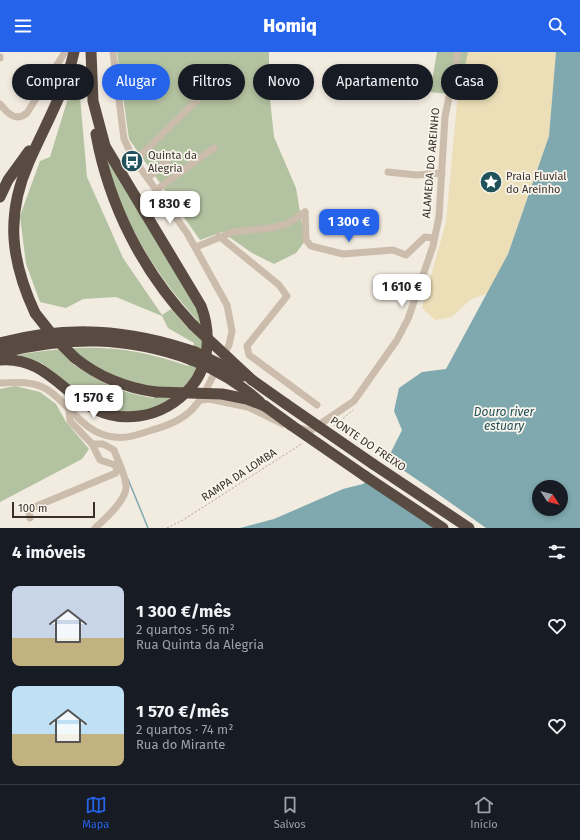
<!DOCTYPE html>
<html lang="pt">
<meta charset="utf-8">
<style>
body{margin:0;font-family:"Fira Sans",sans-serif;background:#20242c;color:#f1f3f6;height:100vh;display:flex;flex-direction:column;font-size:15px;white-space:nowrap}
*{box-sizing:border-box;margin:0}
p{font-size:13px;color:#9ea1a6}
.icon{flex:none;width:22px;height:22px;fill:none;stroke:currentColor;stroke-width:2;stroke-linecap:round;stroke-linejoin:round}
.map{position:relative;height:476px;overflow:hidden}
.drawer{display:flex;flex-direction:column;background:#171b24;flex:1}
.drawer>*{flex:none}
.hud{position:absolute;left:12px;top:12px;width:556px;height:36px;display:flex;gap:8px}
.needle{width:26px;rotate:126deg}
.controls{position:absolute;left:532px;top:428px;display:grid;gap:8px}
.controls a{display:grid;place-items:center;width:36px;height:36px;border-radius:50%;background:#171b24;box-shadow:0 2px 6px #0003;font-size:20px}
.scale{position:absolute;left:12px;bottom:10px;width:83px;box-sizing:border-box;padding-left:4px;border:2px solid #39302a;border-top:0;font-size:11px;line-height:14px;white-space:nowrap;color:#39302a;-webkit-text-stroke:3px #faf5ec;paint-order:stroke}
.price{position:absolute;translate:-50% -34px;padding:0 9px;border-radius:8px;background:#fff;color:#222;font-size:13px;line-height:26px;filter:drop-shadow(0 1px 2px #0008)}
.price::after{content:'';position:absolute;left:50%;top:24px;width:12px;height:9px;margin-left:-6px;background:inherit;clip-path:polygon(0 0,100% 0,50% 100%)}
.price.selected{background:#2563eb;color:#fff}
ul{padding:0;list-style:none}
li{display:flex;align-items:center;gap:12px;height:100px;padding:0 12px}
li span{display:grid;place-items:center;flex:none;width:112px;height:80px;border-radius:8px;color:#555}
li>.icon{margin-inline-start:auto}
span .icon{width:48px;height:48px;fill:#fffc;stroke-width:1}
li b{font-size:17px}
h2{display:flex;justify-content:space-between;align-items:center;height:48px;padding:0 12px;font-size:17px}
.pill{padding:0 14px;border-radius:18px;background:#171b24;box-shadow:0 2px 6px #0003;font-size:14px;line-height:36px}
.pill.selected{background:#2563eb;color:#fff}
header{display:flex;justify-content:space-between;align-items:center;height:52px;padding:0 12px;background:#2563eb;color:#fff;font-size:18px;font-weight:800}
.tab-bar{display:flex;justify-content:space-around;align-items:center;height:56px;border-top:1px solid #363941;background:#171b24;font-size:11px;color:#9ea1a6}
.tab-bar a{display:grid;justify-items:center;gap:2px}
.tab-bar .selected{color:#2563eb}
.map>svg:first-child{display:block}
</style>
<header><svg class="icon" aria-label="menu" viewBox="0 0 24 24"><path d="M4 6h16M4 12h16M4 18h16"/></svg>Homiq<svg class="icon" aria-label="search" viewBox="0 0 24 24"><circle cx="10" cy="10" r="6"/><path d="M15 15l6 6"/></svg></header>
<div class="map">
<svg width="580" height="476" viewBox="0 0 580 476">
<rect width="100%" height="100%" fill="#f2ebe0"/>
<g fill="#b3c2a0" fill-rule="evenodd">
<polygon points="117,0 269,0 269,37 274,85 296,136 305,189 296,201 274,212 252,201 222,180 200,188 129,87"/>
<polygon points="437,0 472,0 460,43 430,40"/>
<path d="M 69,43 L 80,45 L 87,125 L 123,206 L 162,263 L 171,257 L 189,277 L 197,268 C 163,231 135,189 117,142 C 112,130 110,118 107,106 L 195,250 C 205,277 210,311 187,333 C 182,338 176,346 169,350 C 138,367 103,361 76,339 C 55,321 45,308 17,303 C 82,292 125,292 188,314 L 194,291 L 168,276 L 162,264 L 116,245 L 83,247 L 66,256 L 40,250 L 26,212 L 20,164 L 40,109 L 50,105 ZM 85,307 C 111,323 126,331 157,335 L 155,346 C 121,342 98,329 70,310 Z"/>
<polygon points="15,334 40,340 56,352 66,370 89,397 82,407 0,450 0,337"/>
</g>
<polygon fill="#ecdfb8" points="468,0 556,0 549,84 508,202 488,241 470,248 452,265 435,268 422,256 446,170 457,51"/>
<path fill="#7fa9af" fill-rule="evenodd" d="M 556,0 L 580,0 L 580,476 L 240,476 L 274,467 L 343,437 L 363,432 L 386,410 L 402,378 L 394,359 L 399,336 L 422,320 L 446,317 L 508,202 L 549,84 ZM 539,435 L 561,435 L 561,457 L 539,457 Z"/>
<polygon fill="#f2ebe0" points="385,406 431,437 486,476 436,476 365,428"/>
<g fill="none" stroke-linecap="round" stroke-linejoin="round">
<polyline stroke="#7fa9af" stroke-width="1.5" points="128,427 148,476"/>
<g stroke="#b7a696" stroke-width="1" stroke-dasharray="2 2" stroke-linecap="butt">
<polyline points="334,374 353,358"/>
<polyline points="167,476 183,468 303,391"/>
</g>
<g stroke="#cbbcac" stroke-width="7">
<polyline points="113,0 124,87 133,106 187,181 227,253 232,279 229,293 223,305"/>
<polyline points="0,5 0,6"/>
<path d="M 0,52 C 8,62 16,70 27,61 L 65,0"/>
<polyline points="135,109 198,47"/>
<polyline points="388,120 416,123 442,121"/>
<polyline points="148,126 168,108"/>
<polyline points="156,138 214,96"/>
<polyline points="305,160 306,188 311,194 343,202 393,198 406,203 425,185 434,186"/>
<polyline points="219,184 279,233 287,244 247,294 249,303 317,353"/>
<polyline points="196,195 233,180 270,176 287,172 305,160"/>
<path d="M 0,331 C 16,330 34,329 48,338 C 70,353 84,382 114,385 C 127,387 140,382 152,378 C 193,367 199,352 217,316"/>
<polyline points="201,348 209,347 248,355 283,372"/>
<path d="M 69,359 L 70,369 L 92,392 L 103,392 L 114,398 C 118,409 125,422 126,433 C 128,447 105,467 95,476"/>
<polyline points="299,376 310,379 354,349 397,288 408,267 433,194 439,165 445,65 458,0"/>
<polyline points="30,466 29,460 32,456 116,421 117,418 115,413 100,408 92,392"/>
</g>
<g stroke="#594b42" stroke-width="11">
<path d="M 96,82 C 109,154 143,220 193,273"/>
<polyline points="0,145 8,128 29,99"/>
<path d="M 35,261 C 11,209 5,164 29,110 C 45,73 65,40 74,0"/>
<path d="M 0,291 C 67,273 129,277 195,300"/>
<path d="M 0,301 C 67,284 127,284 192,308"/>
<path d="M 75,306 C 99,325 126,336 156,340"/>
<path d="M 0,308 C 60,303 72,373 139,364 C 161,361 177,351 191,335 C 210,313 211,280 201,254 L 105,94 L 93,49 L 91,0"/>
<polyline points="252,328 286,352"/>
<polyline points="265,354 291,373"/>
<polyline points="373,412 469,476"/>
<polyline points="365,424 443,476"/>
</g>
<g stroke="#594b42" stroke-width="11">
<polyline points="35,261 54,285 75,306"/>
<polyline points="193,273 252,328"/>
<polyline points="195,300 243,324"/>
<path d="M 192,308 C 217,318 240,332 260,350"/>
<polyline points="156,340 222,342 247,347 265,354"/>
<polyline points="286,352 373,412"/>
<polyline points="291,373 365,424"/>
</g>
</g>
<defs>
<g id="bus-disc" transform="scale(1.15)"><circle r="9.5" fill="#21515a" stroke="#faf5ec"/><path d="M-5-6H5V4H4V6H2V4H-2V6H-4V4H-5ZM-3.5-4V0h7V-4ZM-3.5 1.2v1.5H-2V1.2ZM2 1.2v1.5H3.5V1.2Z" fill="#fff"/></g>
<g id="sight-disc" transform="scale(1.15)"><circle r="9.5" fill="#21515a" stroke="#faf5ec"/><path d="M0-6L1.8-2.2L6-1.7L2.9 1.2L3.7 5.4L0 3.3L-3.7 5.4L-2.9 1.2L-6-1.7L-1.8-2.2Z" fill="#fff"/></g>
</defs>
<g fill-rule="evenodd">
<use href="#bus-disc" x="132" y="109"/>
<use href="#sight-disc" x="491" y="130"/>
</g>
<g text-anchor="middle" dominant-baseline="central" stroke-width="3.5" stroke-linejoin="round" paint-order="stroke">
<g font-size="11" fill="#39302a" stroke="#faf5ec" text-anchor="start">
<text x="148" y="103">Quinta da<tspan x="148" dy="13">Alegria</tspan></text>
<text x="506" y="124">Praia Fluvial<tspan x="506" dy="13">do Areinho</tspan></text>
</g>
<g font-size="11" fill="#39302a" stroke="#faf5ec">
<text transform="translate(431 111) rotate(-85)">ALAMEDA DO AREINHO</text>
<text transform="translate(368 392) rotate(34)">PONTE DO FREIXO</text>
<text transform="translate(239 423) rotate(-33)">RAMPA DA LOMBA</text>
</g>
<g font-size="12" font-style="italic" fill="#21515a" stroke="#faf5ec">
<text x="504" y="360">Douro river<tspan x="504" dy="14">estuary</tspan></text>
</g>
</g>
</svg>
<div class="controls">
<a><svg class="needle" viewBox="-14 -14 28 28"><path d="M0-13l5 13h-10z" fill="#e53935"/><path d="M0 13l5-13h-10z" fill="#9ea1a6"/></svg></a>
</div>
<div class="scale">100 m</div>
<b class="price" style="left:170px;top:173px">1 830 €</b>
<b class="price selected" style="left:349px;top:191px">1 300 €</b>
<b class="price" style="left:402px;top:256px">1 610 €</b>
<b class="price" style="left:94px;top:367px">1 570 €</b>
<div class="hud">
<a class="pill">Comprar</a>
<a class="pill selected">Alugar</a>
<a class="pill">Filtros</a>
<a class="pill">Novo</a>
<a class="pill">Apartamento</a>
<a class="pill">Casa</a>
</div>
</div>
<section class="drawer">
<h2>4 imóveis<svg class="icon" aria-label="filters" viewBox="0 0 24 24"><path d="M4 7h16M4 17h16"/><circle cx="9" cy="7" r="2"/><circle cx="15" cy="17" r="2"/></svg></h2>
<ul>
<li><span style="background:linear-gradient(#c9d6e8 65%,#c2b280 0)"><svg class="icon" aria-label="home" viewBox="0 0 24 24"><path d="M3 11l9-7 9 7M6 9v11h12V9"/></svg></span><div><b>1 300 €/mês</b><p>2 quartos · 56 m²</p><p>Rua Quinta da Alegria</p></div><svg class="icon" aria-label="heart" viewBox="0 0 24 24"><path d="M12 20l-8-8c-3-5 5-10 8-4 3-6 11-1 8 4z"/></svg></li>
<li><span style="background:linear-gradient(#bfe0f5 60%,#c2b280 0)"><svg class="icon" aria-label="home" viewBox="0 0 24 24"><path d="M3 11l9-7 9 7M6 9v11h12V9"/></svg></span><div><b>1 570 €/mês</b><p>2 quartos · 74 m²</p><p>Rua do Mirante</p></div><svg class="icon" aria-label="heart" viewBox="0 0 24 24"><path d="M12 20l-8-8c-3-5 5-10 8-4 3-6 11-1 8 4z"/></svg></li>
</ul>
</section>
<nav class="tab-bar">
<a class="selected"><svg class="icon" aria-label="map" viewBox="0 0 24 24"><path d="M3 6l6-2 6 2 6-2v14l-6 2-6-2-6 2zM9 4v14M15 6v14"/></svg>Mapa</a>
<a><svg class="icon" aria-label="saved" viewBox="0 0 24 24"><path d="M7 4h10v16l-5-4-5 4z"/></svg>Salvos</a>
<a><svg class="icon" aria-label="home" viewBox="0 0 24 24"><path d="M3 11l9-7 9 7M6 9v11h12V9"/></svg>Início</a>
</nav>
